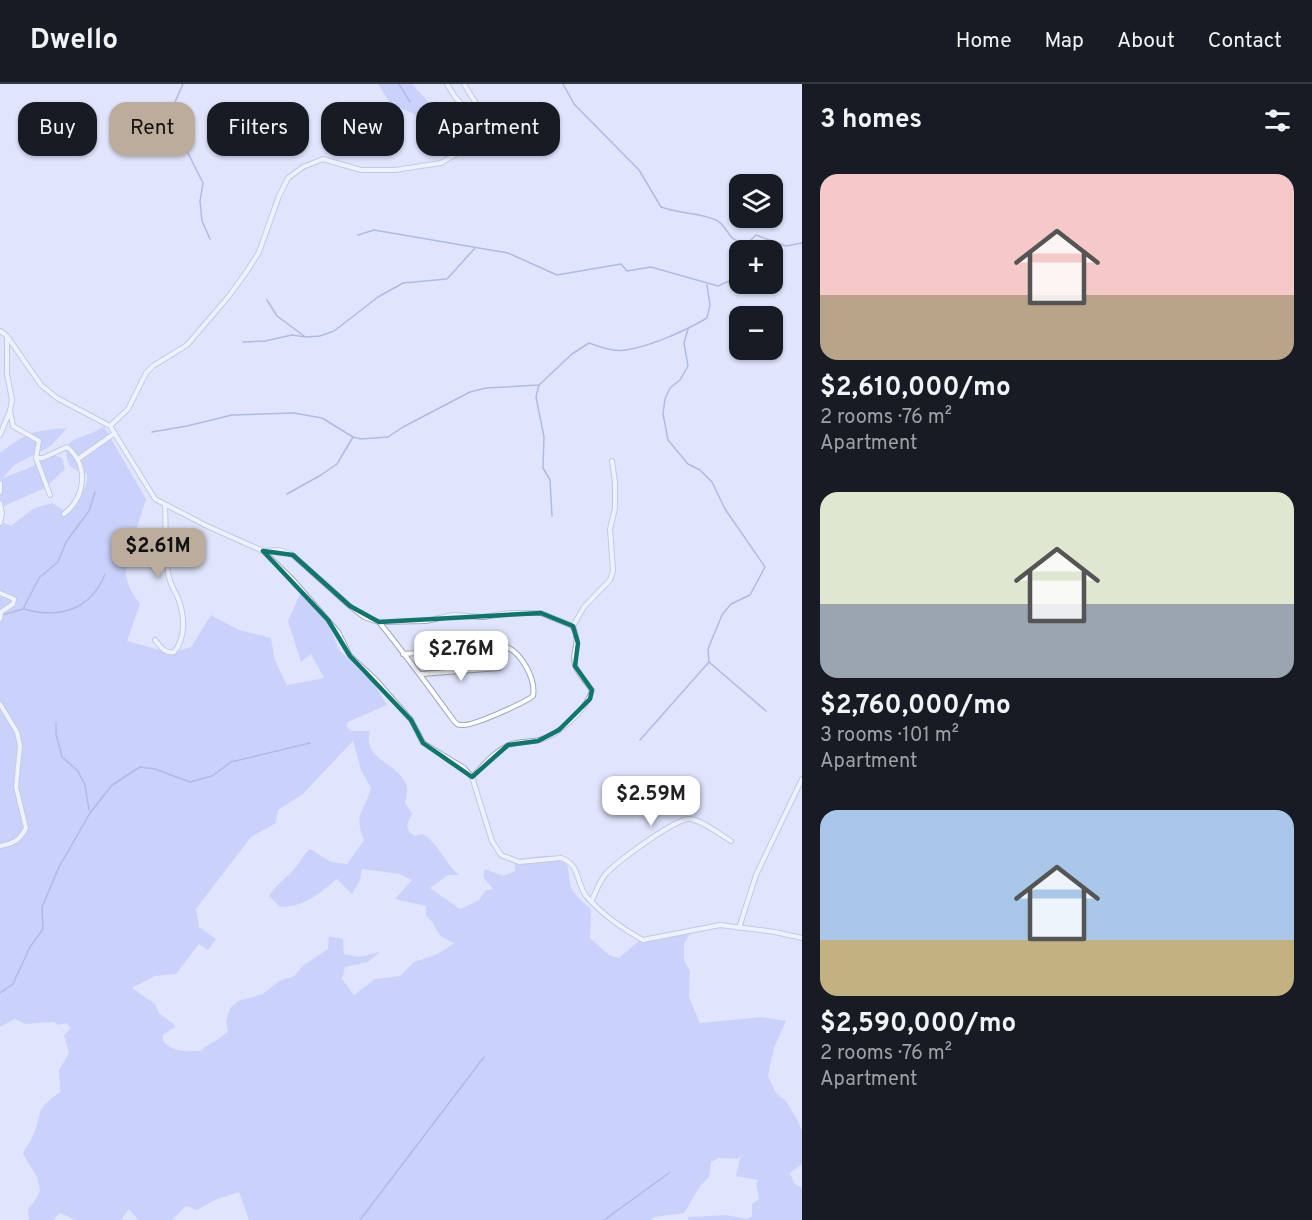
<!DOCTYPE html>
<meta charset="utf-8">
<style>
body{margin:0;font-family:Overpass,sans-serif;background:#242831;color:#f1f3f6;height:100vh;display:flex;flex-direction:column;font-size:22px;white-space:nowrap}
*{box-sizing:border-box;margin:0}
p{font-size:20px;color:#9ea1a6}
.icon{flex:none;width:33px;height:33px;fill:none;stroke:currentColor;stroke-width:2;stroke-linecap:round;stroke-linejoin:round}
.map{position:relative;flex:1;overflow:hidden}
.sheet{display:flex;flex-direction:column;background:#171b24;width:510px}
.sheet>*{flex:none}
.hud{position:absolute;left:18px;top:18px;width:570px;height:54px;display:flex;gap:12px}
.tools{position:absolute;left:729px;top:90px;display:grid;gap:12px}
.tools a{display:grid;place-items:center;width:54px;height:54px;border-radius:12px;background:#171b24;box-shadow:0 2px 4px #0004;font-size:30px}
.price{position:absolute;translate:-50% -51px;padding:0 14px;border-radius:12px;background:#fff;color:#222;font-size:20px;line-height:39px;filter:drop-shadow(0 2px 3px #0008)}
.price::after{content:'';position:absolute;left:50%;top:36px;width:18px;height:14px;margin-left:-9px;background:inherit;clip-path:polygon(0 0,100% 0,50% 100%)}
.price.on{background:#bbac9c;color:#111}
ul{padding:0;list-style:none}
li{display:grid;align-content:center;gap:12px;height:318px;padding:0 18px}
li span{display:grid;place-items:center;height:186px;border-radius:18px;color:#555}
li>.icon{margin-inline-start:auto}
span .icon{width:108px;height:108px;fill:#fffc;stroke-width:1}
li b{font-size:26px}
h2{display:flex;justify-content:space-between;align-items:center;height:72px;padding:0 18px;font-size:26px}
.pill{padding:0 21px;border-radius:18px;background:#171b24;box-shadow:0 2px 4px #0004;font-size:21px;line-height:54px}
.pill.on{background:#bbac9c;color:#111}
header{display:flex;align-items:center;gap:36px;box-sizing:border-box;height:84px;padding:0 30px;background:#171b24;border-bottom:2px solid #363941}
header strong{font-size:28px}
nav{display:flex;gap:33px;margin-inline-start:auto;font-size:21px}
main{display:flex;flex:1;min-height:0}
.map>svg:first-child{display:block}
</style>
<header>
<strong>Dwello</strong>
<nav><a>Home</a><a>Map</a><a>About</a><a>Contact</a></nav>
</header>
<main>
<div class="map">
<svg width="802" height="1136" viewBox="0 0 802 1136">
<rect width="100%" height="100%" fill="#e0e5fd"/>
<g fill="#b0bbfa" fill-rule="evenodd">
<polygon points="378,0 412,0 435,25 461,43 448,62 427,36 390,19"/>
<path d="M 102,343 L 105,344 L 146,415 C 141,435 120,481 128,499 C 130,507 136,514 140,520 L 127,557 L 171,569 L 191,563 L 211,531 L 239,546 L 271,554 L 275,576 L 287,601 L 324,594 L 311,570 L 301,578 L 288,537 L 301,508 L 326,534 L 339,566 L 374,600 L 387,621 L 348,638 L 347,643 L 352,647 L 370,647 C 361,677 402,679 407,704 C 408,708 406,714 405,719 L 412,729 L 407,742 L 410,749 L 415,752 L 422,750 C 436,756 446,780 459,791 L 448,791 L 430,804 L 460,825 L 479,816 L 486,806 L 493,805 L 483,793 L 485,785 L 503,792 L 515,787 L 515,775 C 527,775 545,769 557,773 C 574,779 566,794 572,805 C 576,813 584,819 591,825 L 590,854 L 609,871 L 619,874 L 640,856 L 692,846 L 684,860 L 684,877 L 690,887 L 689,913 L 700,939 L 762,933 L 786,937 L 774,964 L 768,992 L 776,1009 L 786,1017 L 797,1035 L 802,1047 L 802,1080 L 790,1089 L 794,1099 L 802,1104 L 802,1136 L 688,1136 L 689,1133 L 726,1131 L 748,1135 L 752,1132 L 752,1120 L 759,1115 L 756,1100 L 758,1096 L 736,1092 L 741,1071 L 738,1075 L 719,1074 L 711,1078 L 709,1093 C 697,1103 693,1116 684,1129 L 654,1133 L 651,1136 L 249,1136 L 239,1108 L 217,1115 L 197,1126 L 186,1122 L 172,1136 L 138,1136 L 129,1125 L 121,1136 L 76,1136 L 60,1129 L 53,1136 L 29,1136 L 28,1125 L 34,1118 L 40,1107 L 37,1093 L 23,1070 C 25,1063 29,1061 32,1054 C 44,1027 32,1028 60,1008 L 59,986 L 69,969 L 64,952 L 70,944 L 67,939 L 58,941 L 54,938 L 25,940 L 15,935 L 0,943 L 0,369 C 26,349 34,346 67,344 L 51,362 L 14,381 L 3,394 L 29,384 L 53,371 L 62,374 L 65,385 L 45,404 L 4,422 L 0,430 L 2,438 L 11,442 L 34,424 L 52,419 L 64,426 C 75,415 89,406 87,390 C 68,384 67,382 66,363 C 75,351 91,352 102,343 ZM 353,657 L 361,686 L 371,704 C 364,729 353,729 364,756 L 347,780 L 331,778 L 310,765 C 303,771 301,777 295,784 C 286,795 277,799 269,812 L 280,823 C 307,822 317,811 337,795 L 352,810 L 360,796 L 362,785 L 399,790 L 412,796 L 395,815 L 426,822 L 426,832 C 436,840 434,845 441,852 C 445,855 450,857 454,859 L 438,870 L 414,878 L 400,892 L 375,895 L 354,911 L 342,895 L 345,883 L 368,878 L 380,868 L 358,873 L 344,870 L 343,855 L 329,852 L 328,865 L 304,881 L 294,892 L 279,897 L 263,910 L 238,917 L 230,924 L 226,937 L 228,947 C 220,956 209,959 200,967 C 186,967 174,969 163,957 L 163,951 L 176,942 L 159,929 L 155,920 L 132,904 L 155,892 L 176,890 L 199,860 L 208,866 L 216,855 L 199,843 L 196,825 L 251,753 L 276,739 L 278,726 L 303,710 Z"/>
</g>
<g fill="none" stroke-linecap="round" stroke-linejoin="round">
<g stroke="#7a84c3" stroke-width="1.5">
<polyline points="183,0 175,18 174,46 186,65 203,99 200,117 202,137 210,155"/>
<polyline points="399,0 410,18"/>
<path d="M 563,0 L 574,20 L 639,86 L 661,123 C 679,130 699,128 716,136 C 731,144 725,159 749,158"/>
<polyline points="358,151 374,146 508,169 557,191 621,180 627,187 651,183 718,202 736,194 740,181"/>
<polyline points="748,166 749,158 756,151 786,162 802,159"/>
<polyline points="267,216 277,232 304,252"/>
<polyline points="688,245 684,259 688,282 680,296 670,304 665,315 663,330 668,356 688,380 700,386 712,398 725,425 765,483 750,511 731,520 722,531 708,565 709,578 766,627"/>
<polyline points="243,258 265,257 292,251 306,253 320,252 334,247 378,213 403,199 447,195 475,164"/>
<polyline points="539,301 536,313 544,353 543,384 550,396 552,432"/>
<path d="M 152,348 L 187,342 L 232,331 L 294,329 L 322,334 L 353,353 L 361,355 L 388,353 L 403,343 L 470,308 L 486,304 L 539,301 L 572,270 L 589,259 C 601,263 613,268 626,266 C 651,262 685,247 707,234 L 710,221 L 707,201"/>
<polyline points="287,410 321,391 337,380 353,353"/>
<path d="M 24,525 C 59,535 91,526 105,490"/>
<polyline points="2,531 23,525 39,494 58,478 66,458 89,427 95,408"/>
<polyline points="56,639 56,650 62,673 78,687 85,701 89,726"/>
<polyline points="640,656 709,578"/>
<polyline points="0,909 13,900 30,863 43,845 42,823 59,783 90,729 112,701 140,683 155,685 190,698 212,692 231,678 310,659"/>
<polyline points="360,1136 484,973"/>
<polyline points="604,1136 669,1089"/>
</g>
<g stroke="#a2a7bd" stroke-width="6">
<g id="minor">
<polyline points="447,0 455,13 478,37"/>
<path d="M 0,247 L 7,252 L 41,301 L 57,314 L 110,342 L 155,415 L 207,442 L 263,467 L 293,496 L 338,548 L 350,572 L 376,596 L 411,636 L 423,659 L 464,684 L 472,693 L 492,757 L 501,771 L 519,778 L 561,774 C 580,780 576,798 586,812 C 601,829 623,845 643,856 L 720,841 L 775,848 L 802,854"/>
<polyline points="10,327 13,342 39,357 36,374 50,411"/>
<polyline points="110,342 128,325 146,289 153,282 187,261 229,212 247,187 259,168 279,112 288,94 303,83 323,75 361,86 395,86 441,79 458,69 471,54 478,37 480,26 464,0"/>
<polyline points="0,351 10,327 12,316 7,290 7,253"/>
<path d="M 36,374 L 43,374 L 67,363 C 89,381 86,413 64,430"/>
<polyline points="78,375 115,349"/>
<polyline points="0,399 0,408"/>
<polyline points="0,419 2,430 0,439"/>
<polyline points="263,467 279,466 293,471 350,522 364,533 379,538 426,537 453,531 483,533 510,529 541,529 573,542"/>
<polyline points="0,509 14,515 13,520 1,528 0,535"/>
<path d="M 379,538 C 405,570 430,604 454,637 C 458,641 457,641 463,641 C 473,642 524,619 533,612 C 536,595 522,570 507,563 L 403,570"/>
<path d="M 155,556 C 160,562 165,570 174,568 C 186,554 185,532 178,514 C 174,505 169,499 168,488 C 165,467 166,444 165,422"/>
<polyline points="421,590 499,584"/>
<path d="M 0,620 L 17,648 L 20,662 L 16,703 L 26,744 C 20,756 13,760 0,762"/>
<path d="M 472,693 C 483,682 493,669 507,662 C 518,656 527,659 539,656 C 558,652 588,624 592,606 C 587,598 578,590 575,581 C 571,565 582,561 573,542 L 584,523 L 610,496 L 613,487 L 610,445 L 615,424 L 615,398 L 612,377"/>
<path d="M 592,816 C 596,808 599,798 605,791 C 615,779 677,733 690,735 C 704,737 719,750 731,757"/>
<polyline points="739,844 756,791 802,695"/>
</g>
</g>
<use href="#minor" stroke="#fff" stroke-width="4"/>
</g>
<path d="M0 0H802V1136H0ZM 263,467 L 293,471 L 350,522 L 379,538 L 541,529 L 573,542 L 578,559 L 575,582 L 592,606 L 590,615 L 559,646 L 538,657 L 508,661 L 472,693 L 423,659 L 411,636 L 350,572 L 328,536 Z" fill="#e0e5fd" fill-opacity=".55" fill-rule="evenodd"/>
<path fill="none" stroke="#0f766e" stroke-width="4.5" stroke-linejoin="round" d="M 263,467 L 293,471 L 350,522 L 379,538 L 541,529 L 573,542 L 578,559 L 575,582 L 592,606 L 590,615 L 559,646 L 538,657 L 508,661 L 472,693 L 423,659 L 411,636 L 350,572 L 328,536 Z"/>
</svg>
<div class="tools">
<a><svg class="icon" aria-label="layers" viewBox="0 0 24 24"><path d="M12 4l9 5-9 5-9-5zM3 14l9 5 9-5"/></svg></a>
<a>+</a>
<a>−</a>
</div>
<b class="price on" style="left:158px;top:495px">$2.61M</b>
<b class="price" style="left:461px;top:598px">$2.76M</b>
<b class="price" style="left:651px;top:743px">$2.59M</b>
<div class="hud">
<a class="pill">Buy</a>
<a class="pill on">Rent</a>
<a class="pill">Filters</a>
<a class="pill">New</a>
<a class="pill">Apartment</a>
</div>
</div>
<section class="sheet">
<h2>3 homes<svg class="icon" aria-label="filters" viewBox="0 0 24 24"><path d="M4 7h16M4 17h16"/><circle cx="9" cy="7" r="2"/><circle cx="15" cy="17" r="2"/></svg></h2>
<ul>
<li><span style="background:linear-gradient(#f6c9c9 65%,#b9a48a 0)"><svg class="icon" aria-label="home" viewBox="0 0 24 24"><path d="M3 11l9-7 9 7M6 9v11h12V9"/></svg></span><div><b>$2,610,000/mo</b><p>2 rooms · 76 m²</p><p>Apartment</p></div></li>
<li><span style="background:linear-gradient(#dfe7d0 60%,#9aa5b1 0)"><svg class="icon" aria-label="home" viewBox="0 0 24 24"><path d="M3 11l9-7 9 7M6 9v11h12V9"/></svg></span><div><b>$2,760,000/mo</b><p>3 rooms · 101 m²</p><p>Apartment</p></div></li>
<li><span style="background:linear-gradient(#a9c7e8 70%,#c2b280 0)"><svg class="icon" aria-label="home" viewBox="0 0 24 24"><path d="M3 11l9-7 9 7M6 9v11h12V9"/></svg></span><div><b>$2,590,000/mo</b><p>2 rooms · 76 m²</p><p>Apartment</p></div></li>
</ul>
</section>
</main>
